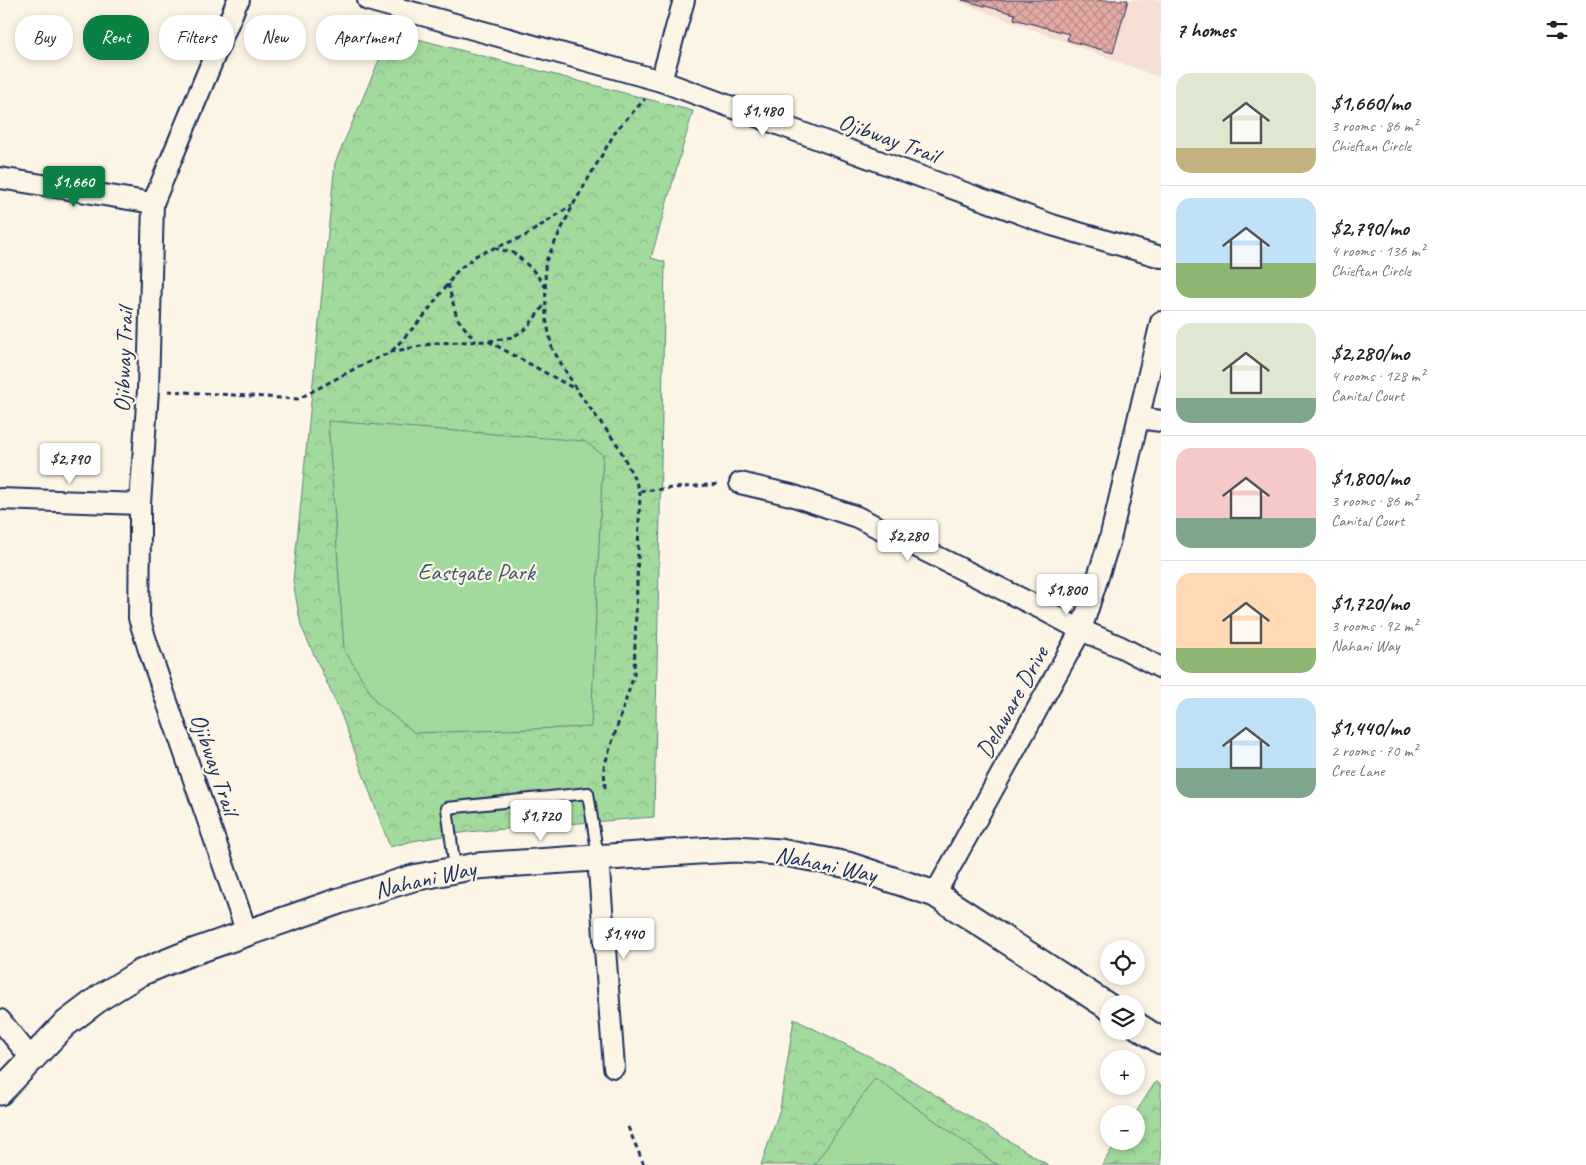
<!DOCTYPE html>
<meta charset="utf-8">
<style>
body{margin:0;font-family:Caveat,sans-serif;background:#f2f2f2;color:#202124;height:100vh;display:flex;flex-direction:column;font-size:19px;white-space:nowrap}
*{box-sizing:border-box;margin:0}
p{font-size:16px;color:#757577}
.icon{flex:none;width:28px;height:28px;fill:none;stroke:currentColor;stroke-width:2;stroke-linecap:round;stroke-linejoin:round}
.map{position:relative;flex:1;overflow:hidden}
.panel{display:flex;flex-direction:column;background:#fff;width:425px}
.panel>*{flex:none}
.top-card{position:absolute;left:15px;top:15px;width:475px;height:45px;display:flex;gap:10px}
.tools{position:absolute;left:1100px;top:940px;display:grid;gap:10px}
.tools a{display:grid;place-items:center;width:45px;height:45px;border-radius:50%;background:#fff;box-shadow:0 2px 8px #0003;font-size:25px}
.price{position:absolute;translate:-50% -42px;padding:0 11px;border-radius:5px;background:#fff;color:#222;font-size:16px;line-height:32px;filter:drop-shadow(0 1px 2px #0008)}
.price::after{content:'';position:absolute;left:50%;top:30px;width:15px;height:11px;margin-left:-8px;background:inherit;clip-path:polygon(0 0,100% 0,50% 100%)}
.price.active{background:#0b8043;color:#fff}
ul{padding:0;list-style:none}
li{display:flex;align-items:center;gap:15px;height:125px;padding:0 15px}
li+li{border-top:1px solid #e0e0e0}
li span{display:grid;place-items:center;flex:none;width:140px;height:100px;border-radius:15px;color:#555}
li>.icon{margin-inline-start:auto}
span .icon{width:60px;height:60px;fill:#fffc;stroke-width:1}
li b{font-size:21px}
h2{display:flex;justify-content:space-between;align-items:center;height:60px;padding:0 15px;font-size:21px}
.chip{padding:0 18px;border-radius:20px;background:#fff;box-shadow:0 2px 8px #0003;font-size:18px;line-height:45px}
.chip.active{background:#0b8043;color:#fff}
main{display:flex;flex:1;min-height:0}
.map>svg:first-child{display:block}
</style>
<main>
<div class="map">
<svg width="1161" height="1165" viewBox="0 0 1161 1165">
<defs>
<pattern id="forest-crowns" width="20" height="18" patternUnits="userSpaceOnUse" patternTransform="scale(1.25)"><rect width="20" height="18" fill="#a2d99d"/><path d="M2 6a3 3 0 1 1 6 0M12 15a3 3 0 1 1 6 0" fill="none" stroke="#8bbb8a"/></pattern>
<pattern id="building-cross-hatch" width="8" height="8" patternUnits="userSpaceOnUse" patternTransform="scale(1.25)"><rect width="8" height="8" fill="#e5aaa4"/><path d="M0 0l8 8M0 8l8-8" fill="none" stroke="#b98b89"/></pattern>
</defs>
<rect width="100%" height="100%" fill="#fcf5e5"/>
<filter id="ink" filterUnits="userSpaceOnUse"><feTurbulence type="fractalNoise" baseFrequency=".02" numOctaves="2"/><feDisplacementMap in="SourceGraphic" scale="10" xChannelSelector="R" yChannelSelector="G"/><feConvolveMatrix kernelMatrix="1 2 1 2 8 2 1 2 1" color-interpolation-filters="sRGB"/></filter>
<g filter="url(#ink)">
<polygon fill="#f5ded2" points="955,0 1161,0 1161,78"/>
<g fill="url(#forest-crowns)" stroke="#5e847e">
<polygon points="391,32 693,111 651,258 665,262 654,817 467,832 413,841 390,847 341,714 301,626 293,581 335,163"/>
<polygon points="794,1019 887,1065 1048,1165 761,1165 780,1109"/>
<polygon points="1156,1081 1161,1085 1161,1165 1102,1165 1117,1141 1136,1141 1136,1114 1135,1114"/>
</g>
<g fill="#a2d99d" stroke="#5e847e">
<polygon points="328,421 584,441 603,455 591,727 415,733 376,702 344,649"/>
<polygon points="875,1078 997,1165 814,1165"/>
</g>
<polygon fill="url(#building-cross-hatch)" stroke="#1b2f5e" points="962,0 1128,0 1113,53 1067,40 1069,34 1014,19 1015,14"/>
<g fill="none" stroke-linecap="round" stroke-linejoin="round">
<g stroke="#1b2f5e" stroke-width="14">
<polyline id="service" points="455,869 447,808 588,793 598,857"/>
</g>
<g stroke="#1b2f5e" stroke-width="24">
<g id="minor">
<polyline points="239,0 237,2 153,203 148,390 140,504 140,533 139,618 148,647 247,933"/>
<polyline points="368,0 661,81 1052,225 1161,257"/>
<polyline points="661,81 684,0"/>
<polyline points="0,178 153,203"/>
<polyline points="1139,418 1161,421"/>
<polyline points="740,483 791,495 857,517 1040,608 1081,630 1121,647 1161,668"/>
<polyline points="0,499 140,504"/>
<polyline points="598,857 614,1067"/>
<polyline points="935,894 1081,630 1110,539 1161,322"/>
<polyline points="0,1020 31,1058"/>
</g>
</g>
<g stroke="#1b2f5e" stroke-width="29">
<g id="tertiary">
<polyline points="1136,1025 1161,1041"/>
<polyline points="0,1092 64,1025 101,997 140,973 184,955 339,901 413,878 476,866 698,851 736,849 780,852 848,865 935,894 1109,1007"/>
</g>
</g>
<g stroke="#1b2f5e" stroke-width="3" stroke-dasharray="5 4" stroke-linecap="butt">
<polyline points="494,248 514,253 532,269 545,286"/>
<polyline points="448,284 457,318 476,342"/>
<polyline points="489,341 513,337 527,328 545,304"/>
<polyline points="392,351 424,316 458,270 477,255 525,236 572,205"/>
<polyline points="168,391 298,399 360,366 391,352 436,343 488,341 575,389"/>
<polyline points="640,491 719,484"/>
<polyline points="605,788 604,767 634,675 640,491 619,447 576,389 552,348 546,318 545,263 573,205 617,129 645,99"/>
<polyline points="628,1127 644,1165"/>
</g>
<use href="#service" stroke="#fcf5e5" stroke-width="10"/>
<use href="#minor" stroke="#fcf5e5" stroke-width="20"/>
<use href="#tertiary" stroke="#fcf5e5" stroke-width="25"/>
</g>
</g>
<g text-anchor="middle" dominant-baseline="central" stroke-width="4.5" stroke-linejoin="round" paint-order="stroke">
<g font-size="24" fill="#1b2f5e" stroke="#fcf5e5">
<text transform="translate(889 138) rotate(20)">Ojibway Trail</text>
<text transform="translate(123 360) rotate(-88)">Ojibway Trail</text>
<text transform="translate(1012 702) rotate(-61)">Delaware Drive</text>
<text transform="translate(215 764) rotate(71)">Ojibway Trail</text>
<text transform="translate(826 864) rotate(12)">Nahani Way</text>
<text transform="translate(425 879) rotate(-13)">Nahani Way</text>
</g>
<g font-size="24" fill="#3d5a6e" stroke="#fcf5e5">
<text x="476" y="572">Eastgate Park</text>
</g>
</g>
</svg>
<div class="tools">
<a><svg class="icon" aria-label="locate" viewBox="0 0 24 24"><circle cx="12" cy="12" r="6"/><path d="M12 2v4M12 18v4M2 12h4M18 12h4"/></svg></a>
<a><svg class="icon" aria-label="layers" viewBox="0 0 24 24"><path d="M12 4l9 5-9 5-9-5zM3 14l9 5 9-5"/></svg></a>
<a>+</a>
<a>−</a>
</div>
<b class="price" style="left:763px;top:137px">$1,480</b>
<b class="price active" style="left:74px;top:208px">$1,660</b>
<b class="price" style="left:70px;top:485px">$2,790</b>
<b class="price" style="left:908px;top:562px">$2,280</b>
<b class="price" style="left:1067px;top:616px">$1,800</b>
<b class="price" style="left:541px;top:842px">$1,720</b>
<b class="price" style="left:624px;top:960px">$1,440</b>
<div class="top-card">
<a class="chip">Buy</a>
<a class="chip active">Rent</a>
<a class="chip">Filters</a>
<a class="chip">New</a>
<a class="chip">Apartment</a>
</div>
</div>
<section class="panel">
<h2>7 homes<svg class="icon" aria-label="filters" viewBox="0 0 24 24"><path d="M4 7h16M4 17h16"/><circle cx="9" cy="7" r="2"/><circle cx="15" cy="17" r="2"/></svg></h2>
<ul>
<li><span style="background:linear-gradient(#dfe7d0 75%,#c2b280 0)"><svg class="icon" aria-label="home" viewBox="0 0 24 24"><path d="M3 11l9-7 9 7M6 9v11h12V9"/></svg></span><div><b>$1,660/mo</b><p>3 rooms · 86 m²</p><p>Chieftan Circle</p></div></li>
<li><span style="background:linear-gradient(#bfe0f5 65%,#8fb573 0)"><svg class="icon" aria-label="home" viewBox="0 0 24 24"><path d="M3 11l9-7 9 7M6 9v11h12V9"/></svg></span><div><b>$2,790/mo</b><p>4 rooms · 136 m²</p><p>Chieftan Circle</p></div></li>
<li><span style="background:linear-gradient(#dfe7d0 75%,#7fa58c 0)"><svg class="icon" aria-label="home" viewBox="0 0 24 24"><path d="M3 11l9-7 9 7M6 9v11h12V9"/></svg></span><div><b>$2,280/mo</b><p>4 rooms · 128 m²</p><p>Canital Court</p></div></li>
<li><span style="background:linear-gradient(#f6c9c9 70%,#7fa58c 0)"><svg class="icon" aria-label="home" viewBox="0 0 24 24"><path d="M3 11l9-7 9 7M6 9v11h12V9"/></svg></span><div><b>$1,800/mo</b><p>3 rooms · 86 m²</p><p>Canital Court</p></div></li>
<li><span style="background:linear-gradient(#ffd9b3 75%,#8fb573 0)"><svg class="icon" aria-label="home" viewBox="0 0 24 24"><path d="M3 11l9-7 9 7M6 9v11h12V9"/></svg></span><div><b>$1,720/mo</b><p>3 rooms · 92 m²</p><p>Nahani Way</p></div></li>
<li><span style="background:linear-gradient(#bfe0f5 70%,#7fa58c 0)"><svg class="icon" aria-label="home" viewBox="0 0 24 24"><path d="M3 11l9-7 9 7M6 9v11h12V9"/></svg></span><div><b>$1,440/mo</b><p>2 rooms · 70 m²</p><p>Cree Lane</p></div></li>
</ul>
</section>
</main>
